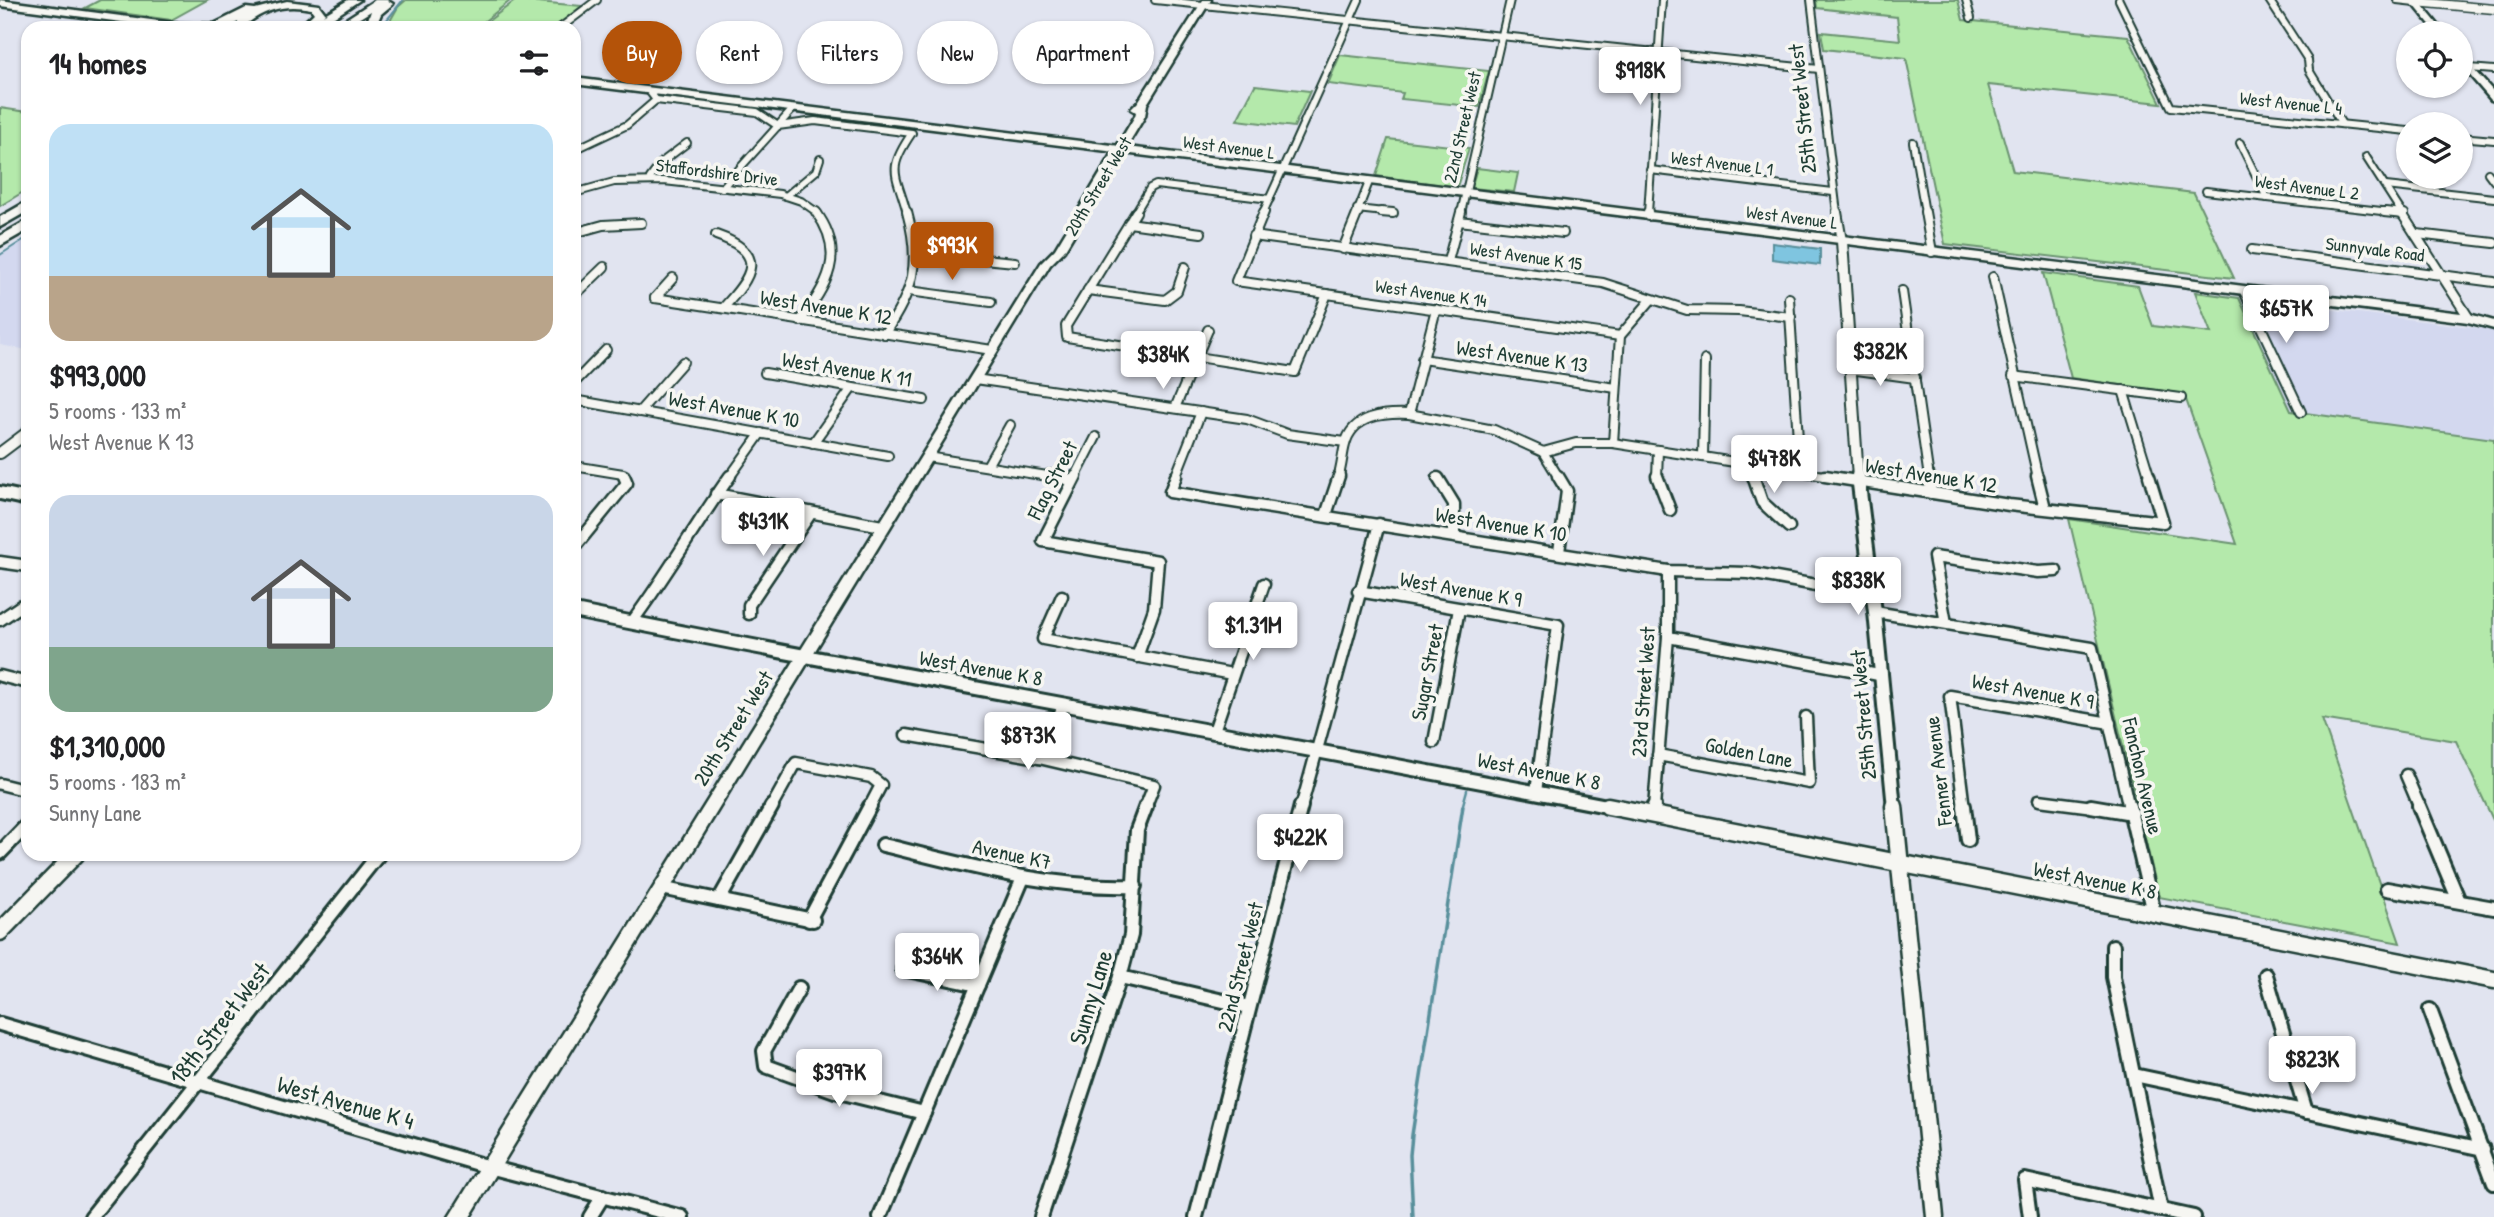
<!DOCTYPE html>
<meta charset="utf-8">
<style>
body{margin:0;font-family:"Patrick Hand",sans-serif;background:#f2f2f2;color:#202124;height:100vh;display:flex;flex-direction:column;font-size:26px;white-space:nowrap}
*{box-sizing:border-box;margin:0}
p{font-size:23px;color:#757577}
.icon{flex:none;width:38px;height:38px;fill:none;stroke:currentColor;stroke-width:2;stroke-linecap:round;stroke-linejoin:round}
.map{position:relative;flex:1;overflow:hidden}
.panel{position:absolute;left:21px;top:21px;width:560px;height:840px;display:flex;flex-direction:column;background:#fff;border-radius:21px;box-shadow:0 2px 5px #0004}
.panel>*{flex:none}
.top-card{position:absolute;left:602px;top:21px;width:665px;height:63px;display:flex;gap:14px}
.buttons{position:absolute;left:2396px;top:21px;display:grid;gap:14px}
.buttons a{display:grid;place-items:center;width:77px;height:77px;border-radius:50%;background:#fff;box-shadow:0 2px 5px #0004;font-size:35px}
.price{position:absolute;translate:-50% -60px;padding:0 16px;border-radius:7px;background:#fff;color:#222;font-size:23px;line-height:46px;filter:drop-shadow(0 2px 4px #0008)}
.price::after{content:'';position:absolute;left:50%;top:42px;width:21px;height:16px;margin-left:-10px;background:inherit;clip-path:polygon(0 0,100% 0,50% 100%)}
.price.current{background:#b45309;color:#fff}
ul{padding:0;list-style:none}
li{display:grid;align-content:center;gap:14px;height:371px;padding:0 28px}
li span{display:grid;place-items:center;height:217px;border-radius:21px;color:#555}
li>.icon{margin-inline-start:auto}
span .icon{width:126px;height:126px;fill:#fffc;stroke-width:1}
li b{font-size:30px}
h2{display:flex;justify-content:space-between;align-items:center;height:84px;padding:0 28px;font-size:30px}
.chip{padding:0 24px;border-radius:32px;background:#fff;box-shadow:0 2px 5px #0004;font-size:24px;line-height:63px}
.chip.current{background:#b45309;color:#fff}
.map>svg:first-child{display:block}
</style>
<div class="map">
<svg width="2494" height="1217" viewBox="0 0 2494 1217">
<rect width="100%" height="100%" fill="#e1e4f0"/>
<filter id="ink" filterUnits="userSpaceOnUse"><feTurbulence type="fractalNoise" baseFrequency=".0143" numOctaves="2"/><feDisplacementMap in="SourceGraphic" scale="14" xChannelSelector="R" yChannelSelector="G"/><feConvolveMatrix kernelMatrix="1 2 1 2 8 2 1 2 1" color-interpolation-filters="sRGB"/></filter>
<g filter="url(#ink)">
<g fill="#d3d8ef">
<polygon points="28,236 28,350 0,345 0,254"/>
<polygon points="2239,298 2494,330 2494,439 2291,411"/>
</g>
<g fill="#b4e9ab" stroke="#6a9370" stroke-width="2">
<polygon points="100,0 207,0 171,20 85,8"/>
<polygon points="406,0 511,0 476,28 394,28 390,21 398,7"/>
<polygon points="516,0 582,6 553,28 479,28"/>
<polygon points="1816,0 1958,0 1963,20 2128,36 2161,103 1988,85 2013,171 2194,193 2234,278 1945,244 1906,58 1824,49 1821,32 1900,40 1897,17 1817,8"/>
<polygon points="1340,55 1489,71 1479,107 1401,99 1403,93 1328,84"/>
<polygon points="1255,85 1310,91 1294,127 1237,120"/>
<polygon points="0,108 28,112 28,189 0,206"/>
<polygon points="1388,139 1469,148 1457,187 1376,176"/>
<polygon points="1477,168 1518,173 1514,192 1471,188"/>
<polygon points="2043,273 2138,286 2153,326 2211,333 2195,292 2239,298 2291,411 2494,439 2494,822 2456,741 2322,719 2400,943 2159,897 2069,519 2237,544 2184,394 2071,378"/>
</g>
<polygon fill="#7fc5e0" stroke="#598f9b" stroke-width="2" points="1772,243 1820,249 1820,265 1772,259"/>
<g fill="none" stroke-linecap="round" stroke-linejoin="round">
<g stroke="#598f9b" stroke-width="2">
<polyline points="389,28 386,21 403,0"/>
<polyline points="0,255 28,237"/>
</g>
<polyline stroke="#598f9b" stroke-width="2.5" points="1462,808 1467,790"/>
<polyline stroke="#598f9b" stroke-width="3.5" points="1413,1217 1410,1155 1412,1135 1463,806"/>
<g stroke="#1f3d34" stroke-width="10">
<g id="minor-far3">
<polyline points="1155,0 1819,69"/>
<polyline points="1811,0 1837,213"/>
<polyline points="1966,0 1971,18"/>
<polyline points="2119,0 2171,107 2408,131"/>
<polyline points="2269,0 2308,60 2309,70 2342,124"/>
<polyline points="2397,0 2415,2"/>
<polyline points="560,28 597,0"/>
<polyline points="2469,68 2494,70"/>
<path d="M 649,91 L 656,100 L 757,112 L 778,126 L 815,121 L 912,133 C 886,171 896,172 907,213"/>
<polyline points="2460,137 2494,140"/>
<polyline points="1913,142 1925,213"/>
<polyline points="2240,143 2267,198"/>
<polyline points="574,150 627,125 656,100"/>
<polyline points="2366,157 2402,213"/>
<polyline points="1650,170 1833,192"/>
<polyline points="2488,173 2494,181"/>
<polyline points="650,178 662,162 687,143"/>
<polyline points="2386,186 2494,198"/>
<polyline points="722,188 793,109"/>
<polyline points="2206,191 2399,213"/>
<polyline points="574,193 614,182 664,181 780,194 801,201 818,213"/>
<polyline points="786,196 816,171 820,159"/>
<polyline points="1357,209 1393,213"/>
<polyline points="1135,213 1150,188 1156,185 1270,199"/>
<polyline points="1263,213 1359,0"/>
<polyline points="1357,213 1369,182"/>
<polyline points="1461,213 1510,0"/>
<polyline points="1648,213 1662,0"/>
</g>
</g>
<g stroke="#1f3d34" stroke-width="12">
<g id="minor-far2">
<polyline points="1136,212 1066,326 1067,337 1295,372 1327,294"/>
<polyline points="1264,212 1236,281 1620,336"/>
<polyline points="1381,212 1393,213"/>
<polyline points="1837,212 1842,241"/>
<polyline points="1925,212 1932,252"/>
<polyline points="2384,212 2404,214"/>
<polyline points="2401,212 2469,318"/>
<polyline points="1648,216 1648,212"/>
<polyline points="1459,221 1563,233"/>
<polyline points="1129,223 1201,233"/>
<polyline points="574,233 603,225 641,223"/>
<polyline points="2417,234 2494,243"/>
<path d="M 716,235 C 768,253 753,276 723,308"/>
<polyline points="1253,236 1603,283 1687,310 1739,311 1791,317"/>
<polyline points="1343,249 1358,212"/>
<polyline points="2252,250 2494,282"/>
<polyline points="916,260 962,257 1015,262"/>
<polyline points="1448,261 1461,212"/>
<polyline points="1993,277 2038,478"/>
<polyline points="1088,290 1165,300 1177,291 1185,267"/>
<polyline points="909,291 991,302"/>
<polyline points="1902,291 1929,478"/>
<polyline points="2244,291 2301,412"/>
<polyline points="574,296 604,267"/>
<polyline points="655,298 992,350"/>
<polyline points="655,298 673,278"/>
<polyline points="1789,298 1800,471"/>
<path d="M 800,321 C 827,285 847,254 816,212"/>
<path d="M 884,334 C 914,291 921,263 907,212"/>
<polyline points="1422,359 1616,388"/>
<polyline points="1850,369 1915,378"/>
<polyline points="765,373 924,400"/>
<polyline points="2013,376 2181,398"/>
<polyline points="975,379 1247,419 1287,434 1345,442"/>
<polyline points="574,383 606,350"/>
<polyline points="2123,390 2150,478"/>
<polyline points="574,400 888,456"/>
<polyline points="1175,408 1208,330"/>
<polyline points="639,412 683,362"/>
<polyline points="1409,414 1494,430 1543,452 1576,443 1613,443 1837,478"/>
<polyline points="813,443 852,388"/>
<polyline points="1613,443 1620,336 1651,300"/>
<polyline points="1543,452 1559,478"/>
<polyline points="927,457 1060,478"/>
<polyline points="1703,457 1705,360"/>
<polyline points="1752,465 1753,478"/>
<polyline points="574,466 623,474 625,478"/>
<polyline points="987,466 1010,425"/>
<polyline points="729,478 761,433"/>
<polyline points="1075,478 1096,437"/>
<polyline points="1175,478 1201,412"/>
<path d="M 1338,478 C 1342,467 1342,456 1345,445 C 1352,415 1384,413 1409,414 L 1436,309"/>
<polyline points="1657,478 1658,450"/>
</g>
</g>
<g stroke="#1f3d34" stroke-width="15">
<g id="minor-far1">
<polyline points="1049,476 1073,480"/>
<polyline points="1076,476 1043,541 1158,561 1154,609 1137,657"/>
<polyline points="1176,476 1170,492 1668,571 1749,573 1827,587"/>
<polyline points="1558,476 1567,491 1559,552"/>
<polyline points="1657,476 1670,510"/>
<polyline points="1753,476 1762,502 1789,527"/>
<polyline points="1825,476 2009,505 2163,522 2149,476"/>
<polyline points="1929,476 1931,493"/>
<polyline points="2037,476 2045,508"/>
<polyline points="1438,478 1454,504 1454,535"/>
<polyline points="716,494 882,526"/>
<polyline points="1326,515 1339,476"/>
<polyline points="574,548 627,483 624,476"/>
<polyline points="0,562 28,566"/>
<polyline points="1358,591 1558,625 1536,792"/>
<polyline points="1062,596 1043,639 1232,674"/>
<polyline points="1875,612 2092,648 2129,808"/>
<polyline points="749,614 749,605 811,513"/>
<polyline points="0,620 28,601"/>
<path d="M 632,622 C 667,575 696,524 730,476"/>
<polyline points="1946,623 1934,557 2038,572 2056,571"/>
<polyline points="1668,637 1879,675"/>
<polyline points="0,676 28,683"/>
<polyline points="1214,731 1264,584"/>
<polyline points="906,735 1039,758 1154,785 1145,808"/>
<polyline points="1434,742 1459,609"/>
<polyline points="1658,755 1809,783 1806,717"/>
<polyline points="1039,758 1064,704"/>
<polyline points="2406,775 2420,808"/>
<polyline points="0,784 28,791"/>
<polyline points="2039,800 2101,808"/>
<polyline points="771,808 796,763 871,777 881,785 869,808"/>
<polyline points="1301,808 1379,524"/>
<polyline points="1654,808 1668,637 1668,571"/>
<polyline points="1964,808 1950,696 2110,723"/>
</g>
</g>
<g stroke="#1f3d34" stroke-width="18">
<g id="minor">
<polyline points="1964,806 1968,840"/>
<polyline points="2091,806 2132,813"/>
<polyline points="2129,806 2154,913"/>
<polyline points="2419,806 2459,901"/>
<polyline points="1653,815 1654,806"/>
<path d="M 883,845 C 967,865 1048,889 1135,886"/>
<polyline points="0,853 28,824"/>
<polyline points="661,888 813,920"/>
<polyline points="2387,889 2494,908"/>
<polyline points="719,900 772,806"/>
<polyline points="809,920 870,806"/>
<polyline points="2113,946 2113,977 2161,1210"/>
<polyline points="903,969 978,985"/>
<polyline points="2266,975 2306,1112"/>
<polyline points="1120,977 1249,1007"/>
<polyline points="799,988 764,1051 766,1066 835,1091 924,1113"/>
<polyline points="2430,1010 2494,1183"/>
<polyline points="0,1024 489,1167 682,1217"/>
<polyline points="2134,1075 2483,1149"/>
<polyline points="91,1217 379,854"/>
<polyline points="590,1217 603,1196"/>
<polyline points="880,1217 1023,878"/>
<polyline points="1041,1217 1120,977 1131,935 1137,830 1146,806"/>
<polyline points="1196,1217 1301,806"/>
<polyline points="2030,1217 2025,1180 2194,1217"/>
</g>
</g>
<g stroke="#1f3d34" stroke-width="11">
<polyline id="tertiary-far3" points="2415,2 2494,9"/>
</g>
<g stroke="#1f3d34" stroke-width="14">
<g id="tertiary-far2">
<polyline points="1842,241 1858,478"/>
<polyline points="0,453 28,432"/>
</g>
</g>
<g stroke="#1f3d34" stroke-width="18">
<g id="tertiary-far1">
<polyline points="1858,476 1875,612 1894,808"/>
<polyline points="0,493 28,499"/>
<path d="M 574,611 C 921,681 1270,740 1617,808"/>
</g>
</g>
<g stroke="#1f3d34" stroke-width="21">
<g id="tertiary">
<polyline points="1608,806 2494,980"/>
<polyline points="1894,806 1935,1217"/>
<polyline points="0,932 76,854"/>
</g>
</g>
<g stroke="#1f3d34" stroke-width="5">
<g id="secondary">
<polygon points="1203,0 1211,0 1147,104 1145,116 1064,251 1050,265 470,1217 449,1217 1041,263 1055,249 1135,116 1136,112 1131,109 1138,102"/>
<polygon points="2410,0 2418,0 2445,33 2437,33"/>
<polygon points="2460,55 2494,92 2494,101 2491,100 2460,64"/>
</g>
</g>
<g stroke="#1f3d34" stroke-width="5">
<g id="primary">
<polygon points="0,0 189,25 194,28 167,28 0,6"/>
<polygon points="574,78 2469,314 2494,321 2494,329 2468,322 574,84"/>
</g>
</g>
<g stroke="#1f3d34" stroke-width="5">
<g id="motorway">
<path d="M 348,0 L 360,0 L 318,28 L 298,28 L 314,13 L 311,9 C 289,4 267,8 248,23 L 248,28 L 238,28 L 238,22 L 227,28 L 169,26 L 174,23 L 214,24 L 246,8 L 255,9 L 287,1 L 319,5 L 325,13 L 323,15 Z"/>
<polygon points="375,0 387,0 393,4 381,14 375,28 365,28 371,11 344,28 332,28"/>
<polygon points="28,201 28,211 0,227 0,217"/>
<polygon points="28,220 28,230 0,246 0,236"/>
</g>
</g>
<use href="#minor-far3" stroke="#f6f6f2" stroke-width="6"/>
<use href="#minor-far2" stroke="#f6f6f2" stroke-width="8"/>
<use href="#minor-far1" stroke="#f6f6f2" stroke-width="10"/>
<use href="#minor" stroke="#f6f6f2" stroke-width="12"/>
<use href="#tertiary-far3" stroke="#f6f6f2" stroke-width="8"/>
<use href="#tertiary-far2" stroke="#f6f6f2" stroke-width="10"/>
<use href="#tertiary-far1" stroke="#f6f6f2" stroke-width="12"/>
<use href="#tertiary" stroke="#f6f6f2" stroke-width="16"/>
<use href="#secondary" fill="#f6f6f2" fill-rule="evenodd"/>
<use href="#primary" fill="#f6f6f2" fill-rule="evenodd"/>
<use href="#motorway" fill="#f6f6f2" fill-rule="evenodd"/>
</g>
</g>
<g text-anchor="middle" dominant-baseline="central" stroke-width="7" stroke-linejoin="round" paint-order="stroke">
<g font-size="18" fill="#1f3d34" stroke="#f6f6f2">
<text transform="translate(2291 103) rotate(6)">West Avenue L 4</text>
<text transform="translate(1462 127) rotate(-77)">22nd Street West</text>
<text transform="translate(1229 147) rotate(7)">West Avenue L</text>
<text transform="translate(1722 163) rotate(7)">West Avenue L 1</text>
<text transform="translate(717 172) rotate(7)">Staffordshire Drive</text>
<text transform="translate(1098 186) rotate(-59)">20th Street West</text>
<text transform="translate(2307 187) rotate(7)">West Avenue L 2</text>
<text transform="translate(1792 217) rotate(7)">West Avenue L</text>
<text transform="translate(2375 249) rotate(7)">Sunnyvale Road</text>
<text transform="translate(1526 256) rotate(8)">West Avenue K 15</text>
<text transform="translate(1431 293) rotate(8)">West Avenue K 14</text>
</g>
<g font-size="21" fill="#1f3d34" stroke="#f6f6f2">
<text transform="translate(1802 109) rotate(-96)">25th Street West</text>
<text transform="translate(826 307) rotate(9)">West Avenue K 12</text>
<text transform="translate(1522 356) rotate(8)">West Avenue K 13</text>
<text transform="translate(847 369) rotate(9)">West Avenue K 11</text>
<text transform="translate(734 409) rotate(10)">West Avenue K 10</text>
<text transform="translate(1931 475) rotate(9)">West Avenue K 12</text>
<text transform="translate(1052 480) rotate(-63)">Flag Street</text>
<text transform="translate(1501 524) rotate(9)">West Avenue K 10</text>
<text transform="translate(1461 589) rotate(10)">West Avenue K 9</text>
<text transform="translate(981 668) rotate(10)">West Avenue K 8</text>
<text transform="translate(1427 672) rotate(-79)">Sugar Street</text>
<text transform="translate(2033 691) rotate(10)">West Avenue K 9</text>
<text transform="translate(1643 692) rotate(-86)">23rd Street West</text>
<text transform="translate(1863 715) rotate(-95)">25th Street West</text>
<text transform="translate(733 728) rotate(-58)">20th Street West</text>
<text transform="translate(1749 752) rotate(11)">Golden Lane</text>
<text transform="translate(1539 771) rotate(11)">West Avenue K 8</text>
<text transform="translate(1938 771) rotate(-97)">Fenner Avenue</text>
<text transform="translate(2143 776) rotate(77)">Fanchon Avenue</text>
<text transform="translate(1012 854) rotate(12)">Avenue K7</text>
<text transform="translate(2095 880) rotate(11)">West Avenue K 8</text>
<text transform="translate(1240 967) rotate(-76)">22nd Street West</text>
</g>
<g font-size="24" fill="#1f3d34" stroke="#f6f6f2">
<text transform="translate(1090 997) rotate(-73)">Sunny Lane</text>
<text transform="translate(219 1023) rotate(-52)">18th Street West</text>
<text transform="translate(346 1102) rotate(16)">West Avenue K 4</text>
</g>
</g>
</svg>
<div class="buttons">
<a><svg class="icon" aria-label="locate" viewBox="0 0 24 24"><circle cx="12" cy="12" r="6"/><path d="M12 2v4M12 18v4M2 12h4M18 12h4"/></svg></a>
<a><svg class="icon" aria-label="layers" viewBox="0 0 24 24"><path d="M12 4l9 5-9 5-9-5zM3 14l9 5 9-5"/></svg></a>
</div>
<b class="price" style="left:1640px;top:107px">$918K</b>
<b class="price current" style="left:952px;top:282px">$993K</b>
<b class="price" style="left:2286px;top:345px">$657K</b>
<b class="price" style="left:1880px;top:388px">$382K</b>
<b class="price" style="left:1163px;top:391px">$384K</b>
<b class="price" style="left:1774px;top:495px">$478K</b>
<b class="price" style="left:763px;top:558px">$431K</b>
<b class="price" style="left:1858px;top:617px">$838K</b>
<b class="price" style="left:1253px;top:662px">$1.31M</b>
<b class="price" style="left:1028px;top:772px">$873K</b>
<b class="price" style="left:1300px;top:874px">$422K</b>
<b class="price" style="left:937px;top:993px">$364K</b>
<b class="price" style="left:2312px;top:1096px">$823K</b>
<b class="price" style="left:839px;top:1109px">$397K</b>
<div class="top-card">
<a class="chip current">Buy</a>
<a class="chip">Rent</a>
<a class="chip">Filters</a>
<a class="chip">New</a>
<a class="chip">Apartment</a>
</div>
<section class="panel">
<h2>14 homes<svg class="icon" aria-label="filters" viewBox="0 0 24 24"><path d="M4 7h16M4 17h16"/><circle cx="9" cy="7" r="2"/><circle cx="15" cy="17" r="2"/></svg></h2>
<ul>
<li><span style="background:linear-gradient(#bfe0f5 70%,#b9a48a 0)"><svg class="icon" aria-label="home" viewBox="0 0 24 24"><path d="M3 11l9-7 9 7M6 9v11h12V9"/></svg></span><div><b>$993,000</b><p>5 rooms · 133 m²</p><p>West Avenue K 13</p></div></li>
<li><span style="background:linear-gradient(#c9d6e8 70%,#7fa58c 0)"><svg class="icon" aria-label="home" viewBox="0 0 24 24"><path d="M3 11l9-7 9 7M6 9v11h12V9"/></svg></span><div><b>$1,310,000</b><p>5 rooms · 183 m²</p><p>Sunny Lane</p></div></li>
</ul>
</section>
</div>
